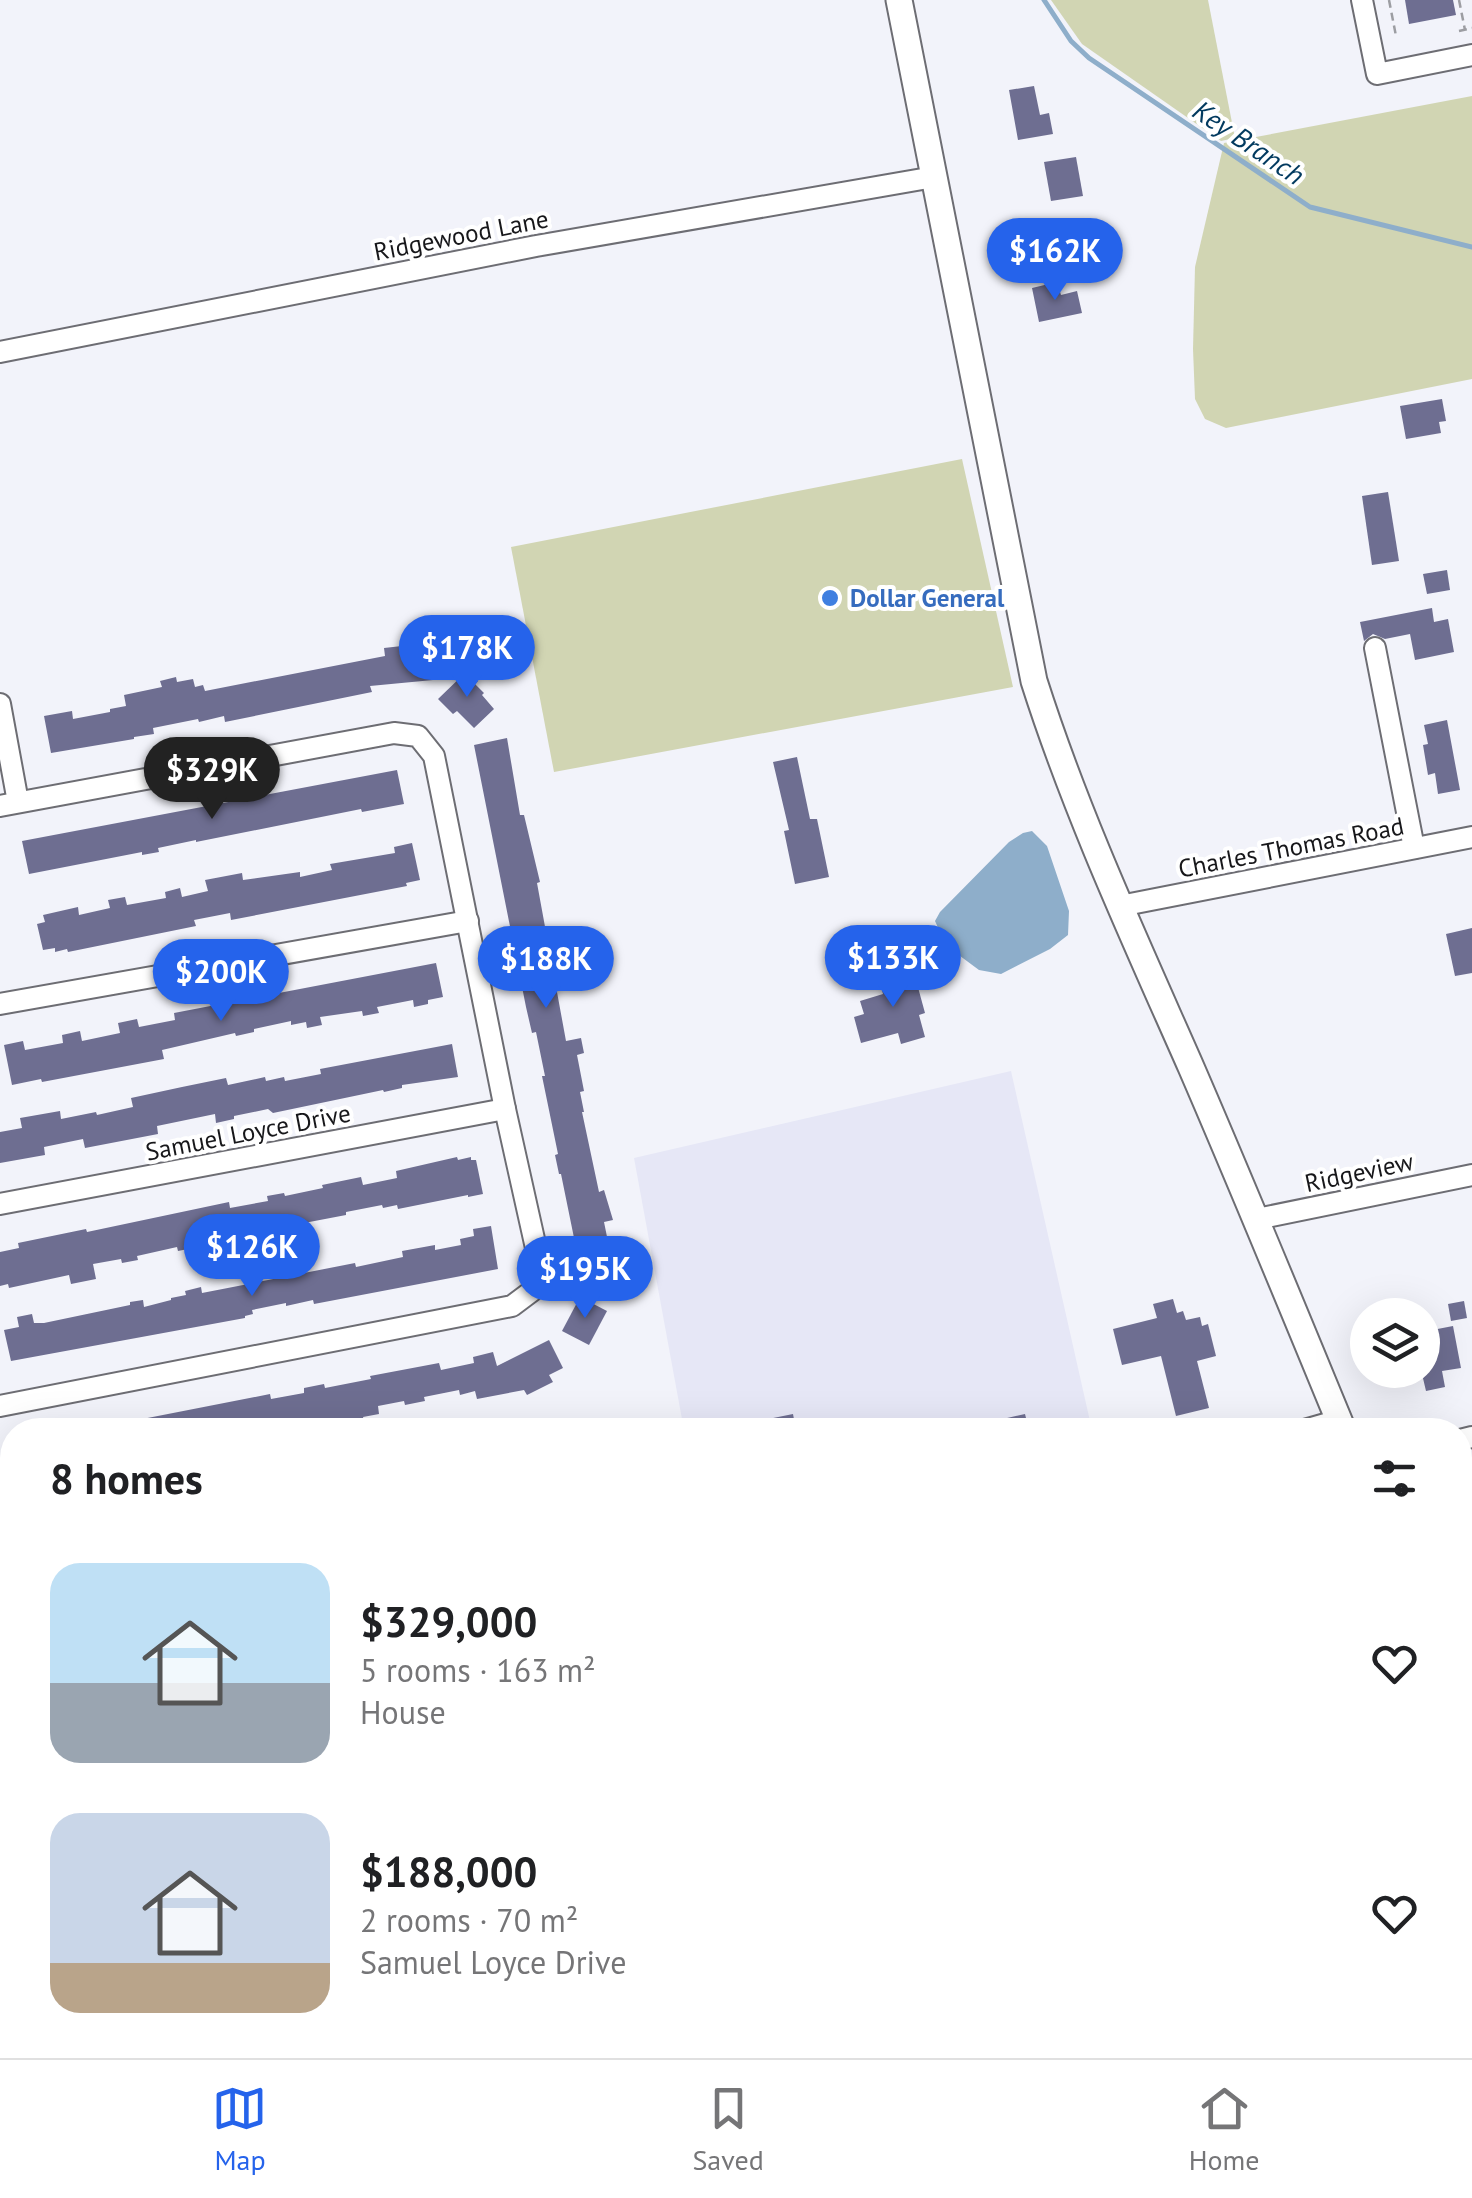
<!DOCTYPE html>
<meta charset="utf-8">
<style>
body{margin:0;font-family:"PT Sans",sans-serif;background:#f6f6f6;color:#202124;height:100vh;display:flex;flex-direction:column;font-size:38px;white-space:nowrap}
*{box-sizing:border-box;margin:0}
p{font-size:32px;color:#757577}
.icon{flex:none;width:55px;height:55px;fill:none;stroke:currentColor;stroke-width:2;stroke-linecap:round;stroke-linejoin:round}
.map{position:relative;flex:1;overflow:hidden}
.drawer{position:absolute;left:0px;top:1418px;width:1472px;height:642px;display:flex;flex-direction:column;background:#fff;border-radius:40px 40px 0 0;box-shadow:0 10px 40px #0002}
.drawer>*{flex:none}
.tools{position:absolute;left:1350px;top:1298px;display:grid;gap:20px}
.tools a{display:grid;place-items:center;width:90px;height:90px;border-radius:50%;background:#fff;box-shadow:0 10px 40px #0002;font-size:50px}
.price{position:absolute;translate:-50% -85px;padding:0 22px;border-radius:35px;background:#2563eb;color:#fff;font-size:32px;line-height:65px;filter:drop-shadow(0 2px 5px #0008)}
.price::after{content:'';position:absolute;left:50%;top:60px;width:30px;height:22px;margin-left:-15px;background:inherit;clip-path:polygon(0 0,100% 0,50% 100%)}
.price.on{background:#222;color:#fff}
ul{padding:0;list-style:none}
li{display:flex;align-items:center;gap:30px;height:250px;padding:0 50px}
li span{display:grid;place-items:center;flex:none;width:280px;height:200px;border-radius:30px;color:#555}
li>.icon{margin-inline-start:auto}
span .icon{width:120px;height:120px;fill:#fffc;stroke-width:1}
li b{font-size:42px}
h2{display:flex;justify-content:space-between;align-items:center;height:120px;padding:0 50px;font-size:42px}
.dock{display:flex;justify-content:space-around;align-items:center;height:140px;border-top:2px solid #e0e0e0;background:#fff;font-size:28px;color:#757577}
.dock a{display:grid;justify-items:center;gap:5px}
.dock .on{color:#2563eb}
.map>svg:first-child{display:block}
</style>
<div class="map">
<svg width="1472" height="2058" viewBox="0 0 1472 2058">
<rect width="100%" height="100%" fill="#f2f3fa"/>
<g fill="#e6e7f6">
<polygon points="1011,1071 1092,1430 684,1430 634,1158"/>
<polygon points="1472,1568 1472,1665 1460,1667 1460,1571"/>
<polygon points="1460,1835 1472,1874 1472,2058 374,2058 372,2048 1460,2048"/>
</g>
<g fill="#d1d5b3">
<polygon points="1051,0 1208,0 1235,138 1221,141 1082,44"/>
<polygon points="1472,96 1472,379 1226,428 1205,419 1195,399 1193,349 1195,267 1224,143"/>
<polygon points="962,459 1013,687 554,772 511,547"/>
<polygon points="525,2048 582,2048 584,2058 465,2058"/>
</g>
<polygon fill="#8eaeca" points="1032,831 1047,846 1069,911 1068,935 1050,949 1001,974 979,970 956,953 947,936 940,932 935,921 940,912 1009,842 1023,833"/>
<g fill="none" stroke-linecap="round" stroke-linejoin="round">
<polyline stroke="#8eaeca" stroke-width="5" points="1044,0 1071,41 1089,58 1310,207 1472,247"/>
</g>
<g fill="#6e6e91">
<polygon points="1405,0 1453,0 1456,15 1409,24"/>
<polygon points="1034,86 1040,115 1049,113 1053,134 1018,140 1009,90"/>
<polygon points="1076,157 1083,196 1051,201 1044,162"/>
<polygon points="1057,282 1061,295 1077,291 1082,313 1039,322 1032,288"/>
<polygon points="1442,399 1446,421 1439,422 1441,433 1406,439 1400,406"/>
<polygon points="1388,492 1399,561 1372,565 1362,496"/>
<polygon points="1447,570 1450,590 1427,594 1423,574"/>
<polygon points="1432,608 1434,622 1448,619 1454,652 1415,660 1410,634 1385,639 1373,634 1364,641 1360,622"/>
<polygon points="429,643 433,680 370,686 372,692 225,722 224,716 199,722 198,719 153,728 154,734 134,737 134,739 51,753 44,716 72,711 73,719 110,712 110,709 126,706 124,695 162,687 160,681 176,677 177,682 193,679 195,687 203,685 205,691 385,656 384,648"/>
<polygon points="468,670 478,681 475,684 484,693 482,695 494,709 474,728 457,711 453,714 438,699"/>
<polygon points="1447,720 1460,790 1438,794 1435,773 1428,775 1423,745 1428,744 1424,725"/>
<polygon points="507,738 520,815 524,815 540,882 537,883 566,1041 581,1038 584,1053 577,1055 584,1091 580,1092 584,1112 582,1112 599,1192 604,1190 613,1220 604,1222 615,1276 583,1282 561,1174 559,1174 555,1155 558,1154 542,1076 545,1076 536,1032 532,1033 526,1007 474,745"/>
<polygon points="797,757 810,819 817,819 829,877 795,884 784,831 789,830 773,762"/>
<polygon points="397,770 404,804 362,812 361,809 196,842 196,840 158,848 159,852 142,855 142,852 29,874 22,841"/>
<polygon points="412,843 420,880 406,883 407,886 231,920 230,913 194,920 196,926 68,952 67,949 55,952 55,948 43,950 37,924 45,922 43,915 78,907 79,915 110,908 108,900 125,897 127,905 166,898 165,892 180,888 182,897 208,891 205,880 242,873 243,880 300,872 300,877 332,870 330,864 395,853 394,847"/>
<polygon points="1472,928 1472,973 1455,976 1446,934"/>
<polygon points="436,963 443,997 428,1000 428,1004 414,1007 413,1000 377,1007 379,1013 363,1016 362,1011 320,1017 322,1025 307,1028 306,1022 291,1025 291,1021 254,1029 254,1032 236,1036 235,1033 162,1050 164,1059 42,1082 41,1079 12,1085 4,1045 23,1041 25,1050 63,1043 62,1035 80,1031 82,1041 120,1033 118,1023 137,1019 139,1027 175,1020 174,1013"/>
<polygon points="913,969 925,1013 919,1015 925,1037 901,1044 898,1033 861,1043 854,1017 864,1014 860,1001 883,994 879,979"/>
<polygon points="452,1044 458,1077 402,1085 402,1088 384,1092 383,1090 273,1113 268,1109 234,1116 234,1119 216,1123 215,1114 157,1126 158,1134 85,1148 83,1139 44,1147 45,1155 0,1163 0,1132 22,1128 20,1118 60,1111 61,1119 96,1112 97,1115 133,1107 131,1098 182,1087 226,1078 228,1085 265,1077 266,1081 284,1077 285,1081 321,1074 320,1069"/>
<polygon points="457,1157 458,1160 471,1157 471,1160 476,1160 483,1194 468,1197 468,1195 398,1209 397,1205 383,1208 382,1205 346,1212 346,1215 257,1232 218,1245 218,1243 178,1251 177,1247 137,1256 138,1260 122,1263 121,1259 93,1264 96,1279 71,1284 69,1275 9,1288 8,1284 0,1286 0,1252 19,1248 18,1243 86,1229 87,1232 229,1202 230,1208 268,1201 267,1196 284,1193 285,1196 323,1188 322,1185 361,1177 363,1185 397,1178 396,1171"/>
<polygon points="491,1226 498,1269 314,1304 313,1300 286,1306 286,1303 252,1310 253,1314 245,1316 245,1318 11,1361 4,1330 19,1327 17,1317 32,1314 34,1323 44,1323 130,1305 130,1302 143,1300 144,1307 171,1300 171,1298 186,1295 185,1291 201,1287 202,1293 355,1263 356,1267 403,1257 402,1251 435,1245 435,1250 461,1245 460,1239 474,1236 473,1229"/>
<polygon points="580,1297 607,1311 589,1345 562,1331"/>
<polygon points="1173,1299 1177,1313 1183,1311 1186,1320 1200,1317 1202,1326 1208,1324 1216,1356 1197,1361 1209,1408 1176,1416 1161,1356 1122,1365 1113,1329 1157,1318 1153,1304"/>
<polygon points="1464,1301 1467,1318 1451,1321 1448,1304"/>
<polygon points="1453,1326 1461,1368 1442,1371 1445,1387 1426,1391 1422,1374 1422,1332"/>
<polygon points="549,1340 563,1368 549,1375 553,1382 527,1395 524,1390 477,1399 475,1391 460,1395 459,1390 424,1397 425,1401 405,1405 404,1401 378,1406 379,1414 363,1417 364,1421 307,1430 296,1430 294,1422 257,1430 122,1430 122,1423 270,1394 271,1399 304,1393 304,1388 324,1384 325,1388 371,1379 370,1376 439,1363 441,1370 474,1363 473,1357 493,1352 497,1366"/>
<polygon points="793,1414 796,1430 745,1430 744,1424"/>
<polygon points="1025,1414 1029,1430 981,1430 981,1424"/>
</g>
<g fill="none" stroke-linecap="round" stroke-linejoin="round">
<g stroke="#6d6d73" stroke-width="24">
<g id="minor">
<polyline points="1362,0 1377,74 1472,55"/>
<polyline points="0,352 536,246 934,177"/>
<polyline points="1375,648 1414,848"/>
<polyline points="0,704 18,802"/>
<polyline points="0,806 394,733 418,736 434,756 505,1109 540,1266 532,1291 512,1306 0,1406"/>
<polyline points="1120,906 1472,837"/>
<polyline points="0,1004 468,921"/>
<polyline points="0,1204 505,1109"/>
<polyline points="1257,1219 1472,1175"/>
<polyline points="1304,1430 1339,1420"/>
<polyline points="1460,1440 1472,1437"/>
<polyline points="0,1672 12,1739"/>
<polyline points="1460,1677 1472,1674"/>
<polyline points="1460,1892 1472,1889"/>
<polyline points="0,1959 12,1956"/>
<polyline points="361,2048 363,2058"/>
</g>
</g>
<g stroke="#6d6d73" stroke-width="29">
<g id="major">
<path d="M 899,0 L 1034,681 C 1076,813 1135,940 1191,1067 C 1243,1187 1293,1309 1343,1430"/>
<polyline points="1460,1762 1472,1802"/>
</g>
</g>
<g stroke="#9c9da2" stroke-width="2.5" stroke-dasharray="8 5" stroke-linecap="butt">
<polyline points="1389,0 1396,36"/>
<polyline points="1459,0 1465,30"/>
<polyline points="1459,31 1472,28"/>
</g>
<use href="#minor" stroke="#fff" stroke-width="20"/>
<use href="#major" stroke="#fff" stroke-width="25"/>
</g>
<circle fill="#3f7fe0" stroke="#fff" stroke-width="4" cx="830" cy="598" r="10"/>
<g text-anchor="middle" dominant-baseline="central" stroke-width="8" stroke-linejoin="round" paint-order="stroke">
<g font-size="25" fill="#17171a" stroke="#fff">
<text transform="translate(461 235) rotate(-11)">Ridgewood Lane</text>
<text transform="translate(1291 847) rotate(-11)">Charles Thomas Road</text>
<text transform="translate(248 1132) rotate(-11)">Samuel Loyce Drive</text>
<text transform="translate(1359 1172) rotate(-12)">Ridgeview</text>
</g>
<g font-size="25" font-weight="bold" fill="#366cbe" stroke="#fff" text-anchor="start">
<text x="850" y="598">Dollar General</text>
</g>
<g font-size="28" font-style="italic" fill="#023a5f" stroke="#fff">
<text transform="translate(1249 142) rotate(34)">Key Branch</text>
</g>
</g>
</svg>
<div class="tools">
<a><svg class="icon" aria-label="layers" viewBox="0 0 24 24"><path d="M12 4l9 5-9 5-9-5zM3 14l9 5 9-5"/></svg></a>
</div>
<b class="price" style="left:1055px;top:303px">$162K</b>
<b class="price" style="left:467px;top:700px">$178K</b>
<b class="price on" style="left:212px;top:822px">$329K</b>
<b class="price" style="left:893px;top:1010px">$133K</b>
<b class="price" style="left:546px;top:1011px">$188K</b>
<b class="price" style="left:221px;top:1024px">$200K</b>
<b class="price" style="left:252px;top:1299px">$126K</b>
<b class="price" style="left:585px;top:1321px">$195K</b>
<section class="drawer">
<h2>8 homes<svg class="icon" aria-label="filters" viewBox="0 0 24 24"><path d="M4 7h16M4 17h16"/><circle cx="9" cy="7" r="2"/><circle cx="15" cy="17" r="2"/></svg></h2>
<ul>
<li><span style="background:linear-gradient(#bfe0f5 60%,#9aa5b1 0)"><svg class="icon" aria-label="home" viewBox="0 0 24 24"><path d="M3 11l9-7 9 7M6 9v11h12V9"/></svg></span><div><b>$329,000</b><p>5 rooms · 163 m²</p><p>House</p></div><svg class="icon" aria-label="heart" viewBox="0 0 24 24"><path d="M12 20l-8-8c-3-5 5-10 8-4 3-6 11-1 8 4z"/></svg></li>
<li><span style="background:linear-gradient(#c9d6e8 75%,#b9a48a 0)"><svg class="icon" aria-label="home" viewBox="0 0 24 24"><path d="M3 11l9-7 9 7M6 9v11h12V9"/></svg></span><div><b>$188,000</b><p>2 rooms · 70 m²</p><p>Samuel Loyce Drive</p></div><svg class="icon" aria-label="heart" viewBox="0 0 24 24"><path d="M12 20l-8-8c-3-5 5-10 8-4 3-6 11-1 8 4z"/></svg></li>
</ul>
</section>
</div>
<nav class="dock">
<a class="on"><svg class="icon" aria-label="map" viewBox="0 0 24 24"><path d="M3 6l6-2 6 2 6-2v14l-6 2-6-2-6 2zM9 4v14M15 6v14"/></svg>Map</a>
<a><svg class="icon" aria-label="saved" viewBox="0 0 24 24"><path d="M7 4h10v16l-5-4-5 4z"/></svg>Saved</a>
<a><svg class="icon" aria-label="home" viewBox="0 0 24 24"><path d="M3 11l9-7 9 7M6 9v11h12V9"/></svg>Home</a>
</nav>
